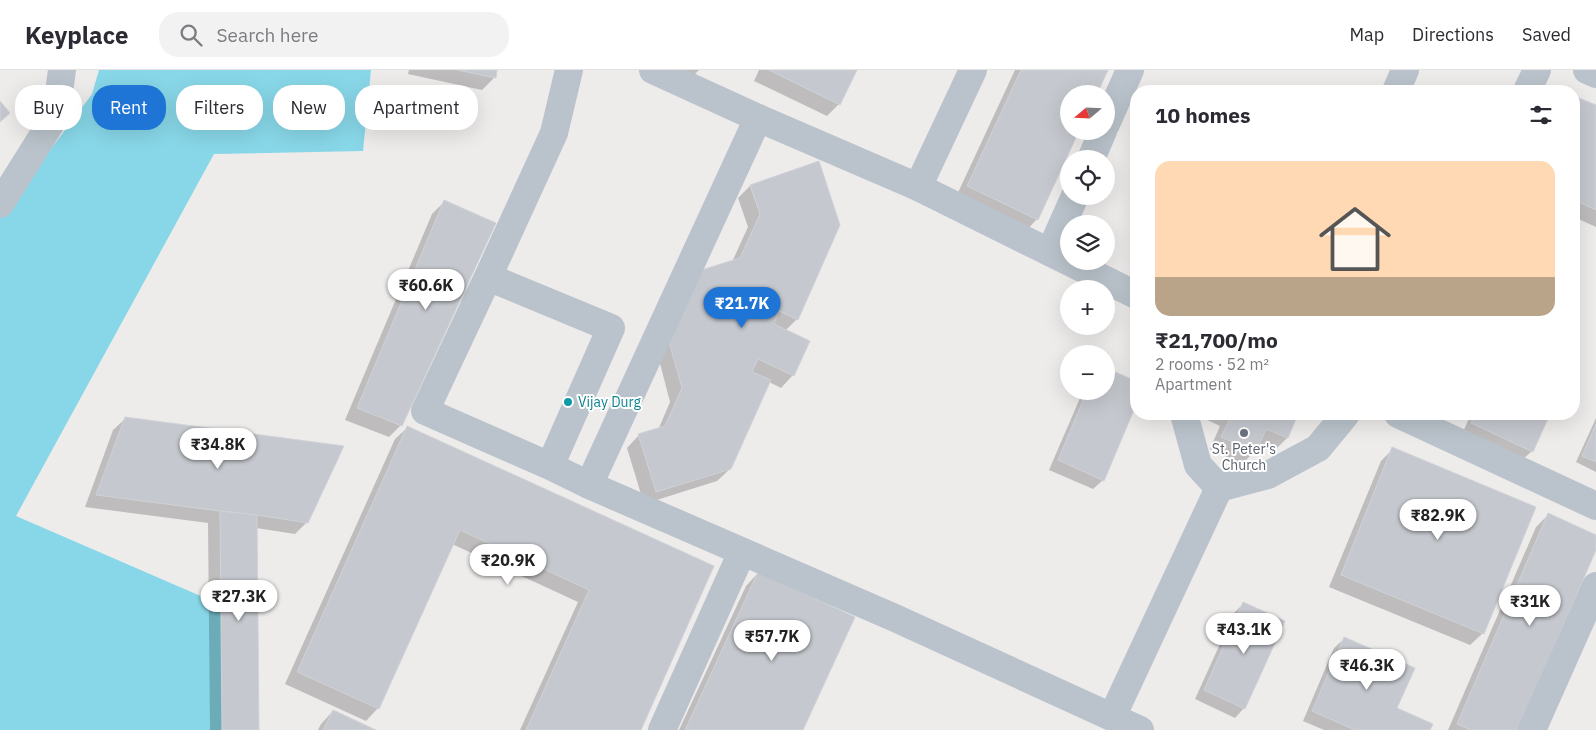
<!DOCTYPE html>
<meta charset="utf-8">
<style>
body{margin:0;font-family:"IBM Plex Sans",sans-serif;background:#f2f2f3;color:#2b2b33;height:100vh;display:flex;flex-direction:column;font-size:19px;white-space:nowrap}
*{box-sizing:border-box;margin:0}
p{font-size:16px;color:#7c7c81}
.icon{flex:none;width:28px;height:28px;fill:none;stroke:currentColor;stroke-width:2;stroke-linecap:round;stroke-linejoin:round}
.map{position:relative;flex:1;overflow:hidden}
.side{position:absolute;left:1130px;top:15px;width:450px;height:335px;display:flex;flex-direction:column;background:#fff;border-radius:20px;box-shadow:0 5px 20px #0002}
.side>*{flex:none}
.guide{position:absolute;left:15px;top:15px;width:475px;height:45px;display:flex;gap:10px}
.needle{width:32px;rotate:251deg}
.buttons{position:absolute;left:1060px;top:15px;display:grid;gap:10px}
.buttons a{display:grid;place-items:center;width:55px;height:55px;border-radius:50%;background:#fff;box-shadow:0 5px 20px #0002;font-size:25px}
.price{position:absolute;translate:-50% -42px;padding:0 11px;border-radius:18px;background:#fff;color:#222;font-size:16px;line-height:32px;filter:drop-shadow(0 1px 2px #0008)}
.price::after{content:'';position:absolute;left:50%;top:30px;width:15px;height:11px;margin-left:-8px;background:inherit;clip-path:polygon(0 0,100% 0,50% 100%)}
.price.selected{background:#1f75d5;color:#fff}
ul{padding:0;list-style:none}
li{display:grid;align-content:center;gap:10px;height:265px;padding:0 25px}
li+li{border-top:1px solid #e1e1e2}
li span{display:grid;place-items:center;height:155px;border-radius:15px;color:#555}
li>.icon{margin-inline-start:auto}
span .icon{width:90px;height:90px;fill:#fffc;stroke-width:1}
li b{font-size:21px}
h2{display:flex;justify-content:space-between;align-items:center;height:60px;padding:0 25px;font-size:21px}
.tag{padding:0 18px;border-radius:20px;background:#fff;box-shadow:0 5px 20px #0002;font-size:18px;line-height:45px}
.tag.selected{background:#1f75d5;color:#fff}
header{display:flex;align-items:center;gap:30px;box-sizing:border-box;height:70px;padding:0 25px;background:#fff;border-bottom:1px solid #e1e1e2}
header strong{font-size:24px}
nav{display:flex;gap:28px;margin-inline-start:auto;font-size:18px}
.search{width:350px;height:45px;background:#f2f2f3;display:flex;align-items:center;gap:12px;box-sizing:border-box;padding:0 18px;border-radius:20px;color:#7c7c81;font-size:19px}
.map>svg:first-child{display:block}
</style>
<header>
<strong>Keyplace</strong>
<div class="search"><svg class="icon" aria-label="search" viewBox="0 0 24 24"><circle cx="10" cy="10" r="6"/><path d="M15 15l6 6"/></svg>Search here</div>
<nav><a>Map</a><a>Directions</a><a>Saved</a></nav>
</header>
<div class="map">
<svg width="1596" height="660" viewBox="0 0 1596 660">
<rect width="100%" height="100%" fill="#eeebeb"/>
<polygon fill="#88d7e8" points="99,0 371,0 363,81 214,84 16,446 226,537 226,660 0,660 0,147 92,24"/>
<g fill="#0003">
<polygon points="409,0 496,0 494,8 482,20 408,4"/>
<polygon points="669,0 699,0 689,10"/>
<polygon points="759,0 855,0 839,34 827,46 754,11"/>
<polygon points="1015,0 1106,0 1069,24 1037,149 1025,162 955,129"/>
<polygon points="1574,27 1596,37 1596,157 1574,147"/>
<polygon points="750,116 797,249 785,261 793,305 781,318 769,312 730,399 717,411 644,434 627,378 639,365 658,360 670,332 656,278 732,192 748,157 738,128"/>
<polygon points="444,132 401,355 389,367 345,350 432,144"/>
<polygon points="1574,281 1578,283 1574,291"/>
<polygon points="1106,299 1136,312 1136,332 1103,410 1093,419 1049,400 1083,321 1106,321"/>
<polygon points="1203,344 1297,344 1287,368 1275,380 1258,373 1255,381 1242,394 1210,379 1220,356 1201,347"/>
<polygon points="1471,344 1549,344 1532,381 1522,390 1463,362"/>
<polygon points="126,348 307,452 295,464 256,458 258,660 210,660 208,453 85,437 113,360"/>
<polygon points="1596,348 1596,402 1576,392"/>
<polygon points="408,357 713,497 639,660 520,660 578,532 452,474 378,638 366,651 285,614 395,369"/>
<polygon points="1393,379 1483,563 1470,575 1329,517 1381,391"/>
<polygon points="1548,445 1596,466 1596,477 1517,660 1448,660 1536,457"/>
<polygon points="758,503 802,660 679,660 746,516"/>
<polygon points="1244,533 1244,638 1235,648 1195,629 1234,543"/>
<polygon points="1344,569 1396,639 1429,660 1324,660 1303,651 1334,578"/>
<polygon points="333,641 374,660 318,660 321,654"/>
</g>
<g fill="#c5c8ce" stroke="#cfd2d7">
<polygon points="457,0 497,0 496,8"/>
<polygon points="769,0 857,0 840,35"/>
<polygon points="1021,0 1108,0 1097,24 1069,24 1069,61 1079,61 1038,150 967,116"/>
<polygon points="1574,26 1596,35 1596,140 1574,130"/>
<polygon points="0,31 10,43 0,52"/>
<polygon points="819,91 840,155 798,250 779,241 774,254 810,271 794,306 758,289 752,302 771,310 731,399 656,422 638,364 665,356 682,318 667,265 695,202 740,188 760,144 750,115"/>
<polygon points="444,130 496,153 402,356 357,338"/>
<polygon points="1106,298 1136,311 1136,335 1104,411 1058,390 1087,321 1106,321"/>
<polygon points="1232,344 1298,344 1288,368 1266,359 1256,382 1221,367"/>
<polygon points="1476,344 1550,344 1533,382 1471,353"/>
<polygon points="125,347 344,376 308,453 257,445 220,441 96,425"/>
<polygon points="1596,354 1596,392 1582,386"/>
<polygon points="407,356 714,496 641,660 526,660 589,520 460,460 379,639 297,602"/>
<polygon points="1392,377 1536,437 1484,564 1341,505"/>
<polygon points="220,441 257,445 259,660 222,660"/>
<polygon points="1548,443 1596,465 1596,480 1518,660 1471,660 1457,654"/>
<polygon points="758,502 855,547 803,660 685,660"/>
<polygon points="1243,532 1285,551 1245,639 1204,620"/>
<polygon points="1344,567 1415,598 1397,638 1433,654 1430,660 1355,660 1312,641"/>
<polygon points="333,640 376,660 323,660"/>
</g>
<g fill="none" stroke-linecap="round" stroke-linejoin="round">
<g stroke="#bac3cb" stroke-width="28">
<polyline points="653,0 758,48 918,117 1136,225"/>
<polyline points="1587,0 1596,4"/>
<polyline points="1396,21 1405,0"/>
<polyline points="1527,21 1537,0"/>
<polyline points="758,48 589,415 895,548 1140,660"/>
<polyline points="1106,54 1130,0"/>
<polyline points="1091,89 1103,61"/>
<polyline points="918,117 973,0"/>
<polyline points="0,134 56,45 62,0"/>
<polyline points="1050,182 1075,126"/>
<polyline points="488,207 554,63 569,0"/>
<polyline points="1184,344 1198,395 1219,418"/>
<polyline points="1398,344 1596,436"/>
<polyline points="550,396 611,258 488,207 425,341 550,396 589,415"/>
<polyline points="1112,647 1219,418 1268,405 1318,378 1346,344"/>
<polyline points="662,660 742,482"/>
<polyline points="1532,660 1596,516"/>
</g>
</g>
<circle fill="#0f9aa8" stroke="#fff" stroke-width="2" cx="568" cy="332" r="5"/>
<circle fill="#6b7280" stroke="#fff" stroke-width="2" cx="1244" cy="363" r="5"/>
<g text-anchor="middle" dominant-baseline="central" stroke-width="4" stroke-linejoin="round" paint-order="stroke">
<g font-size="14" fill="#0d838f" stroke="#fff" text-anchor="start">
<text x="578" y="332">Vijay Durg</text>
</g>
<g font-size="14" fill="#5b616d" stroke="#fff">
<text x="1244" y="379">St. Peter's<tspan x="1244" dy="16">Church</tspan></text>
</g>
</g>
</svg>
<div class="buttons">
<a><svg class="needle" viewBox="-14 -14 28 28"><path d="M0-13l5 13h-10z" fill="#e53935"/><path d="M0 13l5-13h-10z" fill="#7c7c81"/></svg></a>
<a><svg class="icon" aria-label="locate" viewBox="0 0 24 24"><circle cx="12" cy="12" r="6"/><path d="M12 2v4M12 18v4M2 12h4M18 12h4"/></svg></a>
<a><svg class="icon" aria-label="layers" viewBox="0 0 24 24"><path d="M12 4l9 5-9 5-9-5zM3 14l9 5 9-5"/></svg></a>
<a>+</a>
<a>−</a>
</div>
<b class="price" style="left:426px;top:241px">₹60.6K</b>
<b class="price selected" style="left:742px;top:259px">₹21.7K</b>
<b class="price" style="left:218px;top:400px">₹34.8K</b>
<b class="price" style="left:1438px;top:471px">₹82.9K</b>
<b class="price" style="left:508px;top:516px">₹20.9K</b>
<b class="price" style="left:239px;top:552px">₹27.3K</b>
<b class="price" style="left:1530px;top:557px">₹31K</b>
<b class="price" style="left:1244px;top:585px">₹43.1K</b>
<b class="price" style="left:772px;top:592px">₹57.7K</b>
<b class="price" style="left:1367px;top:621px">₹46.3K</b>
<div class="guide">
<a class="tag">Buy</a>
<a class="tag selected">Rent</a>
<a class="tag">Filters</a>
<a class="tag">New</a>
<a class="tag">Apartment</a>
</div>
<section class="side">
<h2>10 homes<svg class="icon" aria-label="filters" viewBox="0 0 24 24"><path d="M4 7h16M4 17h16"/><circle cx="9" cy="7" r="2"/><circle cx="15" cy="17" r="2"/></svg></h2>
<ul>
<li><span style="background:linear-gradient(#ffd9b3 75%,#b9a48a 0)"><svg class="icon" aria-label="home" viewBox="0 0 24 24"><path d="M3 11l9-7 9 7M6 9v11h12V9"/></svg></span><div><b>₹21,700/mo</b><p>2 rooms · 52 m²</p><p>Apartment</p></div></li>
</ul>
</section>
</div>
